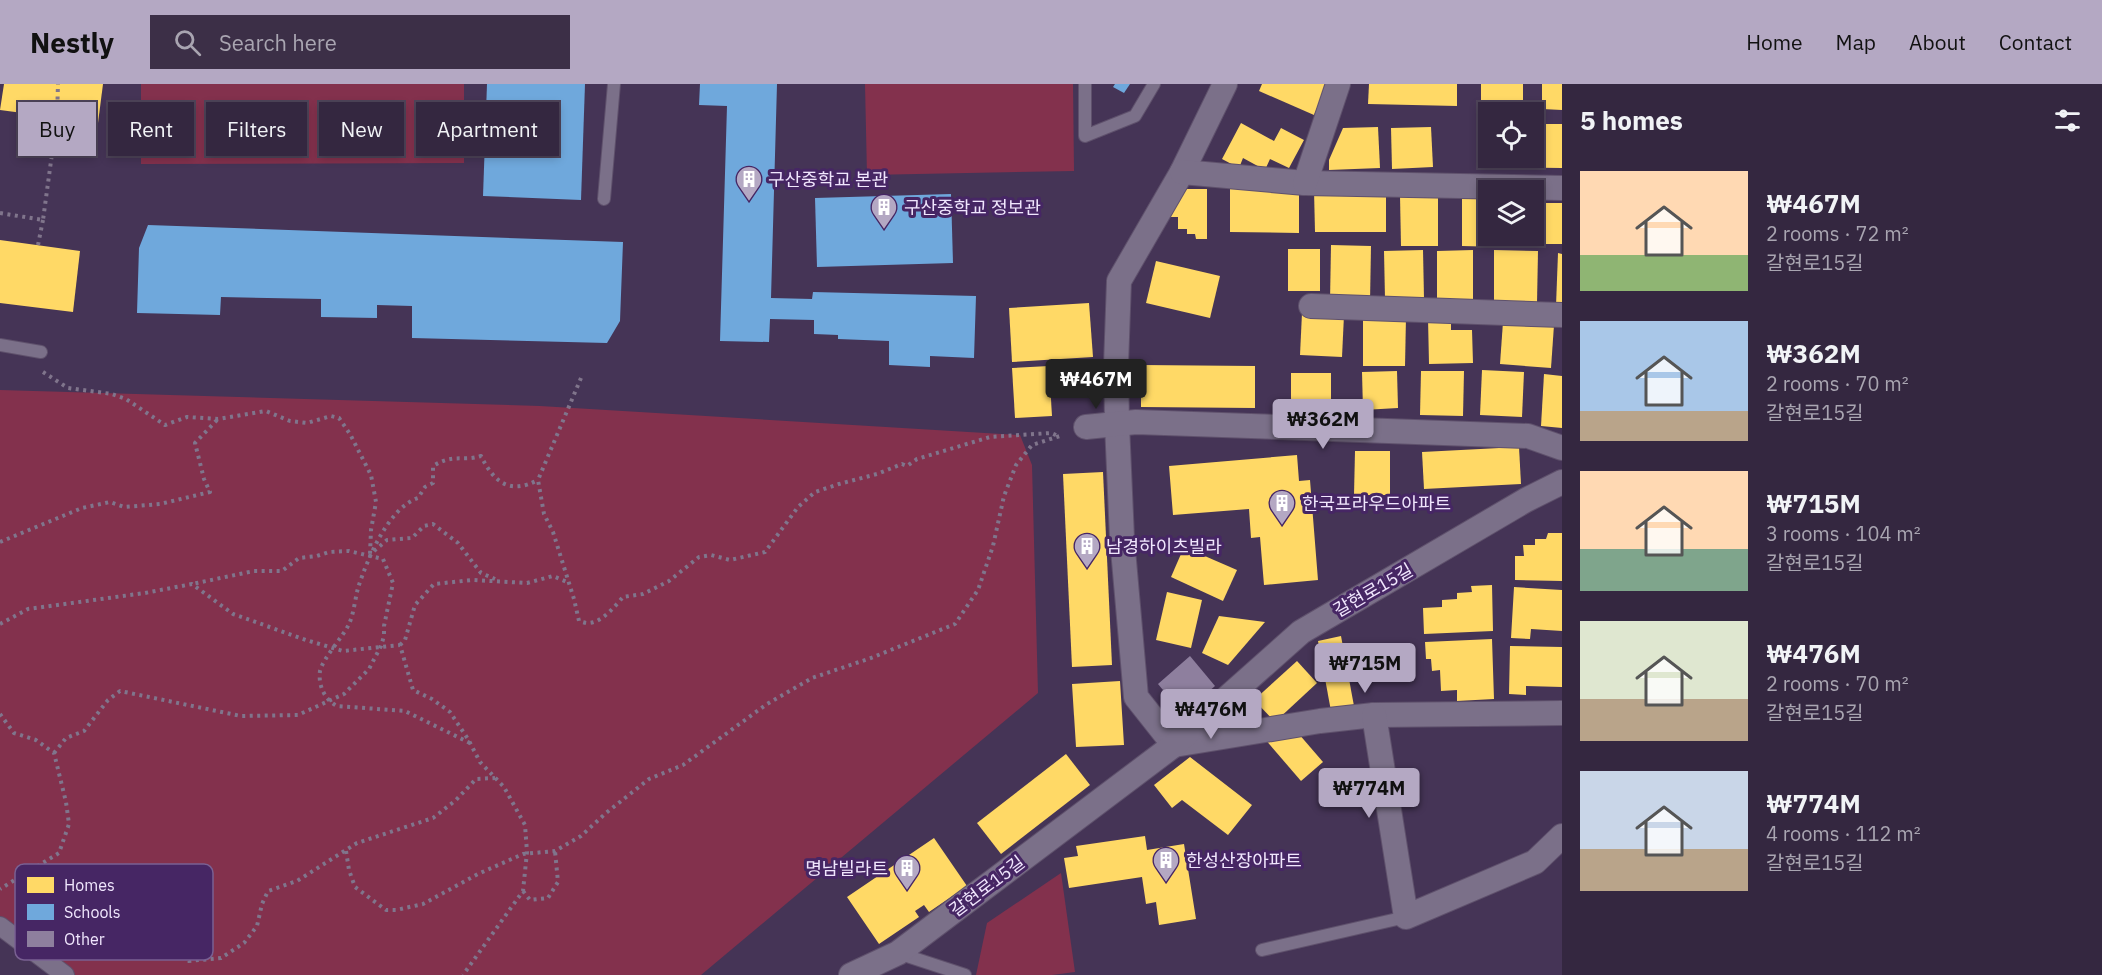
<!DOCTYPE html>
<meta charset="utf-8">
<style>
body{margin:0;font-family:"IBM Plex Sans","Noto Sans KR",sans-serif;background:#3c2f47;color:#f1f3f6;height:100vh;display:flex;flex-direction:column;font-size:22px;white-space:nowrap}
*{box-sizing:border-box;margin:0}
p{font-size:20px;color:#a9a5b1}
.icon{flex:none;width:33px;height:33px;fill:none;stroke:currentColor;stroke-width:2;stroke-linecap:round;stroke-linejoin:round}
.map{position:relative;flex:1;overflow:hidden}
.side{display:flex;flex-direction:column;background:#342740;width:540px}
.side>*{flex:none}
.hud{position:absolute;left:18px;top:18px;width:570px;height:54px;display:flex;gap:12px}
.fabs{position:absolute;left:1478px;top:18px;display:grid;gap:12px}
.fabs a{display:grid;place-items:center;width:66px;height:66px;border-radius:0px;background:#342740;box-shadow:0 3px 9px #0003,0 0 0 2px #4e4459;font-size:30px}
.price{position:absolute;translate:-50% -51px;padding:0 14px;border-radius:6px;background:#b4a8c3;color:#111;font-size:20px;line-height:39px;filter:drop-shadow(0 2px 3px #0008)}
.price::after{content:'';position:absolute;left:50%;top:36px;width:18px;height:14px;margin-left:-9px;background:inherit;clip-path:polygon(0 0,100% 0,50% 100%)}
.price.selected{background:#222;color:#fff}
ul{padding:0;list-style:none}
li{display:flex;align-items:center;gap:18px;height:150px;padding:0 18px}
li span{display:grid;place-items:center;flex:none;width:168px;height:120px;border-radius:0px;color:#555}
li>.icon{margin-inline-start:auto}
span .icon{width:72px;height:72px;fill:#fffc;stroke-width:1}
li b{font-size:26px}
h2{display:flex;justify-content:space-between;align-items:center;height:72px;padding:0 18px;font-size:26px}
.chip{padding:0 21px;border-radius:0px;background:#342740;box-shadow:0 3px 9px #0003,0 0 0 2px #4e4459;font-size:21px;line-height:54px}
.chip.selected{background:#b4a8c3;color:#111}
header{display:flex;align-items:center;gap:36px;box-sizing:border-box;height:84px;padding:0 30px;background:#b4a8c3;color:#111}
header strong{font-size:28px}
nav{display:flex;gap:33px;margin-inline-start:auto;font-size:21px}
.search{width:420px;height:54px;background:#3c2f47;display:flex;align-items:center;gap:15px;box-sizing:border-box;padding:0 21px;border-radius:0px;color:#a9a5b1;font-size:22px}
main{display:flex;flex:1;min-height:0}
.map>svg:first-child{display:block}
</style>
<header>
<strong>Nestly</strong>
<div class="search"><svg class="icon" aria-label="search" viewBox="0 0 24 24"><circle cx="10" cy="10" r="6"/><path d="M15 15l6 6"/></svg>Search here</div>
<nav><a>Home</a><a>Map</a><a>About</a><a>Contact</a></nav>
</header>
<main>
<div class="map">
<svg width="1562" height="891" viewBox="0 0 1562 891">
<rect width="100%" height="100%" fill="#453456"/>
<g fill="#83314d">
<polygon points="141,0 464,0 464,79 141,80"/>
<polygon points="865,0 1073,0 1074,87 867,91"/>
<polygon points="0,306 540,322 1020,351 1032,381 1038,609 701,891 65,891 0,842"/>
<polygon points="1061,789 1075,888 1052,891 976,891 987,839"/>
</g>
<g fill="#ffd966">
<polygon points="4,0 103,0 98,39 0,26"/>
<polygon points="1262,0 1327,0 1314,31 1259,7"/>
<polygon points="1369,0 1457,0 1457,22 1368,20"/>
<polygon points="1481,0 1523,0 1523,24 1481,23"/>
<polygon points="1542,0 1562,0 1562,26 1542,25"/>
<polygon points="1241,39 1274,57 1281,44 1304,56 1289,84 1270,75 1265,86 1243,74 1239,84 1222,75"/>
<polygon points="1479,39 1488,39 1488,74 1533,74 1533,40 1562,40 1562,84 1478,83"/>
<polygon points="1378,43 1380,84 1329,86 1329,76 1343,44"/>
<polygon points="1431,43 1433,83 1392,85 1391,44"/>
<polygon points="1230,103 1299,104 1299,149 1230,148"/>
<polygon points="1177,105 1207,105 1207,155 1196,155 1195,150 1187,150 1187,145 1178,145 1178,133 1168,133"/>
<polygon points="1386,105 1386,148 1315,148 1314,106"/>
<polygon points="1438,111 1438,162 1401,162 1400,112"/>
<polygon points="1462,111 1488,112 1488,152 1502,152 1501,163 1462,162"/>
<rect x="1539" y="119" width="23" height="41"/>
<polygon points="0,156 80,167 73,228 0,219"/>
<polygon points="1331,161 1371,162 1370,218 1330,218"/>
<rect x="1288" y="165" width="32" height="42"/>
<polygon points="1423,166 1424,214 1385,215 1384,167"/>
<polygon points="1473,166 1473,215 1437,215 1437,167"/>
<polygon points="1494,166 1538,167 1537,220 1494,219"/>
<polygon points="1558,169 1562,170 1562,223 1556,222"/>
<polygon points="1156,177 1220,192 1210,234 1146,219"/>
<polygon points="1089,219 1093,273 1012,278 1009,224"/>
<polygon points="1302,229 1344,231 1342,273 1300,271"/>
<polygon points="1363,233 1406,233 1405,282 1363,282"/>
<polygon points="1428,234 1451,234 1451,246 1472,246 1473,279 1429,280"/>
<polygon points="1503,238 1554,241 1551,284 1500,280"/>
<polygon points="1141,281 1255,282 1255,324 1141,323"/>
<polygon points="1049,282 1052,332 1015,334 1012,284"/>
<polygon points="1482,286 1524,288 1522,333 1480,331"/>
<polygon points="1397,287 1398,324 1363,326 1362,288"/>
<polygon points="1421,287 1464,287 1463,332 1420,331"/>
<polygon points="1291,289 1331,289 1331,330 1316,330 1316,321 1291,321"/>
<polygon points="1544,290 1562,292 1562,344 1541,342"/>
<polygon points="1519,363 1521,400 1424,405 1422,368"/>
<polygon points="1355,367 1390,367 1390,411 1354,411"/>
<polygon points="1297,371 1299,397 1310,396 1318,496 1264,501 1260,453 1251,454 1249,425 1173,431 1169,382"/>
<polygon points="1103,388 1112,581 1072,583 1063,390"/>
<polygon points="1548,449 1562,449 1562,497 1515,496 1515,472 1524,472 1523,461 1535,461 1535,455 1546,455"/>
<polygon points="1184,463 1237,486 1223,517 1171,493"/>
<polygon points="1492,501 1493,547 1424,550 1423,524 1442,523 1442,516 1457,515 1457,509 1472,508 1471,502"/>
<polygon points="1514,503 1562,506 1562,547 1531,545 1530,555 1511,554"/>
<polygon points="1167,508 1202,516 1191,564 1156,556"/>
<polygon points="1219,532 1265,538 1228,581 1202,569"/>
<polygon points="1341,552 1354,622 1331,627 1318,557"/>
<polygon points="1492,555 1494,615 1457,617 1457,606 1441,607 1440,586 1432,587 1431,575 1426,575 1425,558"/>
<polygon points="1510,562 1562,563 1562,603 1526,602 1526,611 1509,610"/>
<polygon points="1297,577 1317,599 1275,638 1254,616"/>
<polygon points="1120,597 1124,661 1076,663 1072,600"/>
<polygon points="1298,649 1323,678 1301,697 1264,654"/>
<polygon points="1066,670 1090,701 1001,770 977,739"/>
<polygon points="1190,673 1252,721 1228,751 1182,716 1172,724 1154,701"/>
<polygon points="1145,752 1147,766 1184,760 1196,835 1159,841 1156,818 1146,820 1142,793 1069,804 1064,774 1078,772 1076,762"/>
<polygon points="934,754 967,802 929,828 924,821 915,827 919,833 879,860 847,813"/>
</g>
<g fill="#6fa8dc">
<polygon points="487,0 585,0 581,116 483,112"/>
<polygon points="700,0 777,0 771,214 812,215 813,208 976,212 974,274 930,272 930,283 889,281 889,257 838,255 838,251 814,250 814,236 770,235 769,258 720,257 727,22 699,21"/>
<polygon points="1115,0 1130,0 1124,9 1113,3"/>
<polygon points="951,110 953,179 817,183 815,114"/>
<polygon points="148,141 623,158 620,237 607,259 412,254 412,222 377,221 377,234 321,233 321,215 221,213 220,231 137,229 139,164"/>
</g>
<polygon fill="#8e7f9e" points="1190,572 1215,602 1183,630 1158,600"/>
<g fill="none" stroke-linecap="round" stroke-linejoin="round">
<g stroke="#5f516c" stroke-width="14">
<g id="service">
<polyline points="1085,0 1085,52 1135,32 1154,0"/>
<polyline points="604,115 614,0"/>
<polyline points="0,261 41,268"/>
<polyline points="1262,866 1406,833"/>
<polyline points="898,869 965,891"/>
</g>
</g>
<g stroke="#5f516c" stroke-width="20">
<polyline id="pedestrian" points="0,842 65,891"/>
</g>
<g stroke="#5f516c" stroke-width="26">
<g id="minor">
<polyline points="1225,0 1182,88 1119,197 1116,281 1117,340 1122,454 1136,613 1174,661 1320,637 1374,631 1562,629"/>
<polyline points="1182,88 1305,99 1562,104"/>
<polyline points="1305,99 1338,0"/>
<polyline points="1311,222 1562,231"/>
<polyline points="1086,343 1136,338 1528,352 1562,364"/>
<polyline points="1374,631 1406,833 1535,778 1562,752"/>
<polyline points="851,891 898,869 1174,661 1301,548 1526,416 1562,398"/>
</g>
</g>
<g stroke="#80758c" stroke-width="4" stroke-dasharray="3 4.5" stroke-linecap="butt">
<polyline points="0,129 43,136 57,33 58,0"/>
<polyline points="38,161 43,136"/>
<polyline points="43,288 68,304 112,310 126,315 165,341 187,333 218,335 266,327 290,337 307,339 331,332 339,334 350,350 371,391 376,418 371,446 370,470"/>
<path d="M 581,294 L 538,396 L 544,430 L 553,448 L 574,515 L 579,537 C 582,538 585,539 588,539 C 602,539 615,522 623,513 L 643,510 L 669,497 L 699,473 L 711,471 L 730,476 L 765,468 L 798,423 L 815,408 L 839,400 L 877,390 L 902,380 L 907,382 L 917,375 L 990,353 L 1051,349 L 1058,352"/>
<polyline points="0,458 82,424 110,418 124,423 160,420 210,408 204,395 195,359 218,335"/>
<polyline points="374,467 387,456 412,454 424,442 433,440 458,459 481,489 495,495"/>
<polyline points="0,540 28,525 145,509 192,500 233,530 306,556 343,567 400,561 413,606 432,615 450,628 468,655 480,678 504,703 525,741 527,768 523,807 463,891"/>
<polyline points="400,561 405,556 415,521 434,500 473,496 527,499 553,492 567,498"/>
<polyline points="0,630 14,649 36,656 54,669 66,718 69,740 59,769 0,805"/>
<path d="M 470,659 L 405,627 L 337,622 C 325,616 318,602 320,587 C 323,574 343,553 349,540 C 354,529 355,515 358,504 C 367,476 388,424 418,414 L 425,403 L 433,399 L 433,382 C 454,369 462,378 481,372 C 494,398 509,411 538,396"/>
<polyline points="54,669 66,654 84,647 108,616 120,607 241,632 298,631 344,610 369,585 381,562 384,552 384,542 393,499 383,475 349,467 329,468 317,472 299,474 282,487 254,487 192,500"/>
<polyline points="346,767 349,786 355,803 386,826 396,826 423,820 478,790 523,770 555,767 581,752 606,729 649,695 683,681 767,620 812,594 871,574 955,540 978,506 993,462 1004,412 1016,381 1032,361 1063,351"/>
<polyline points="523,807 530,816 548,814 558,798 555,767"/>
<polyline points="70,866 83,854 96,856 105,861 120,854 139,835 155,834 166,840 171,845 176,864 189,877 221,874 244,859 257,842 262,820 268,807 297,797 357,759 433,734 456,716 476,695 495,694"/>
</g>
<use href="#service" stroke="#7b7089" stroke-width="12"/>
<use href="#pedestrian" stroke="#7b7089" stroke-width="18"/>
<use href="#minor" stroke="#7b7089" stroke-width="24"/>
</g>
<defs>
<g id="building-pin" transform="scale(1.35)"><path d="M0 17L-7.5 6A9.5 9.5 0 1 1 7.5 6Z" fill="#b4a8c3" stroke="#462664"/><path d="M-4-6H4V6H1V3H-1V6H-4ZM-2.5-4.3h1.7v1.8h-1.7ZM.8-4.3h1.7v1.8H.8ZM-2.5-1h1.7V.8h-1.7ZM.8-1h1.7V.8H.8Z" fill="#fff"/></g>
</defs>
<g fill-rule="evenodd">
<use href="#building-pin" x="749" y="95"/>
<use href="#building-pin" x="884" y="123"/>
<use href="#building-pin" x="1282" y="419"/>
<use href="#building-pin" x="1087" y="462"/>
<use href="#building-pin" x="1166" y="776"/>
<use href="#building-pin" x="907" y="784"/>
</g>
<g text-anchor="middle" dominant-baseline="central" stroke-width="6" stroke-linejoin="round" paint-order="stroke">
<g font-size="18" fill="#f0e6fd" stroke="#462664" text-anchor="start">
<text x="768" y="95">구산중학교 본관</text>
<text x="904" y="123">구산중학교 정보관</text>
<text x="1302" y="419">한국프라우드아파트</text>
<text x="1106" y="462">남경하이츠빌라</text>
<text x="1186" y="776">한성산장아파트</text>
<text x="888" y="784" text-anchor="end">명남빌라트</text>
</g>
<g font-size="18" fill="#f0e6fd" stroke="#462664">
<text transform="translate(1373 506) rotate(-30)">갈현로15길</text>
<text transform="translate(987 802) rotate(-37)">갈현로15길</text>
</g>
</g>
<rect x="15" y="780" width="198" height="96" rx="9" fill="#462664" stroke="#796092" stroke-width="1.5"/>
<rect x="27" y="793" width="27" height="16" fill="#ffd966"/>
<rect x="27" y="820" width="27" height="16" fill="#6fa8dc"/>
<rect x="27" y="847" width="27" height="16" fill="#8e7f9e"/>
<g font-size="16" fill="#f0e6fd">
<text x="64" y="807">Homes</text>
<text x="64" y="834">Schools</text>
<text x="64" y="861">Other</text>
</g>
</svg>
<div class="fabs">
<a><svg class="icon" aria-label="locate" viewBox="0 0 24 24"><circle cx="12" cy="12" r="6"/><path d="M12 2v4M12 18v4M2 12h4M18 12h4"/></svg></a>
<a><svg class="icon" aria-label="layers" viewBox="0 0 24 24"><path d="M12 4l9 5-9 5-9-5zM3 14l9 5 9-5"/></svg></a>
</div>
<b class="price selected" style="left:1096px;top:326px">₩467M</b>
<b class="price" style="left:1323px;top:366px">₩362M</b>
<b class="price" style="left:1365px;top:610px">₩715M</b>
<b class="price" style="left:1211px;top:656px">₩476M</b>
<b class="price" style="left:1369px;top:735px">₩774M</b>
<div class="hud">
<a class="chip selected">Buy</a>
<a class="chip">Rent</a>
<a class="chip">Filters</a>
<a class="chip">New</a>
<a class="chip">Apartment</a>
</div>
</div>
<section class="side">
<h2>5 homes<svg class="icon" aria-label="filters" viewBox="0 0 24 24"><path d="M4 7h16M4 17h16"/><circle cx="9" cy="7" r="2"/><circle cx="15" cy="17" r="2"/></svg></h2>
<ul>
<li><span style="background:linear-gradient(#ffd9b3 70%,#8fb573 0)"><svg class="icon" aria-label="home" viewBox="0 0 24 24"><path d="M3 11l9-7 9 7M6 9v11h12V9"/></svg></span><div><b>₩467M</b><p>2 rooms · 72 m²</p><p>갈현로15길</p></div></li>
<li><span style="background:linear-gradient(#a9c7e8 75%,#b9a48a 0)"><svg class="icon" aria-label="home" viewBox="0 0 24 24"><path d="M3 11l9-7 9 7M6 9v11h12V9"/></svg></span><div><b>₩362M</b><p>2 rooms · 70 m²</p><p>갈현로15길</p></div></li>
<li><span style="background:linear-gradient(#ffd9b3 65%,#7fa58c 0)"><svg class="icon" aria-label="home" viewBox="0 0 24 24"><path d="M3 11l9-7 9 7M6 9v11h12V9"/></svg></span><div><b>₩715M</b><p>3 rooms · 104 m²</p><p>갈현로15길</p></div></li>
<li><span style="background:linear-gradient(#dfe7d0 65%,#b9a48a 0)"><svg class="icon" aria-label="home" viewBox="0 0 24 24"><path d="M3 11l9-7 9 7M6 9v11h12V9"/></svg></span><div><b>₩476M</b><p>2 rooms · 70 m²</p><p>갈현로15길</p></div></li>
<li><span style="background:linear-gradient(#c9d6e8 65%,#b9a48a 0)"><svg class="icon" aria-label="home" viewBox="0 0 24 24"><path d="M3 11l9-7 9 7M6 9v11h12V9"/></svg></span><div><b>₩774M</b><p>4 rooms · 112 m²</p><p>갈현로15길</p></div></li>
</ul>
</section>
</main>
